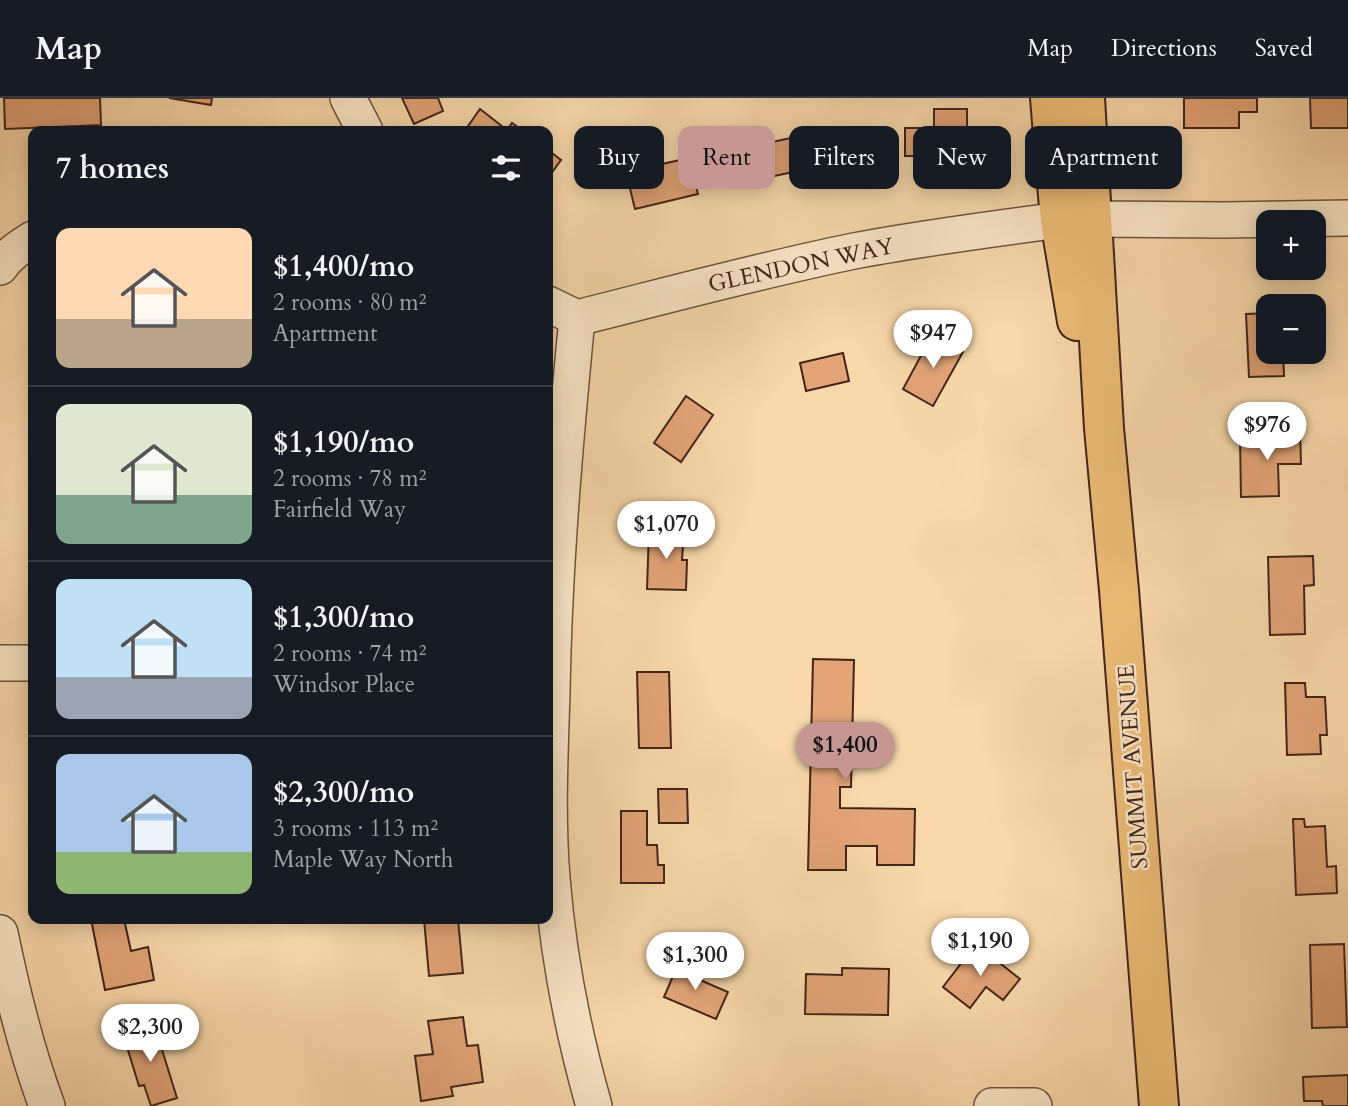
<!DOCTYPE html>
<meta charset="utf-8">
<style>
body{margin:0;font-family:Cardo,serif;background:#242831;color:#f1f3f6;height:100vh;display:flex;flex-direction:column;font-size:26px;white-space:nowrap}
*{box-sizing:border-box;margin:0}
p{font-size:23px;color:#9ea1a6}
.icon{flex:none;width:38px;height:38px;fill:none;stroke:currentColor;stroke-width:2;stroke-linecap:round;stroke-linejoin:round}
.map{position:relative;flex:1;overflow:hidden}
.details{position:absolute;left:28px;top:28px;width:525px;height:798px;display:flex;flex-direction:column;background:#171b24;border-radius:14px;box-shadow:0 4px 18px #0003}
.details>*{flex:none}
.hud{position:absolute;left:574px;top:28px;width:665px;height:63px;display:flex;gap:14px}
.fabs{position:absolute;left:1256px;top:112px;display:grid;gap:14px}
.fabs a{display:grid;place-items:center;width:70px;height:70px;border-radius:14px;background:#171b24;box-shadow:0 4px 18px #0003;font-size:35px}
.price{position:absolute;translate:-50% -60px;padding:0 16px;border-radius:24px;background:#fff;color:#222;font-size:23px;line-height:46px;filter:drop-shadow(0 2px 4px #0008)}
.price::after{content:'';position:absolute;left:50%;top:42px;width:21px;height:16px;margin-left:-10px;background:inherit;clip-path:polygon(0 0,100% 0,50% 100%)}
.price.current{background:#c59692;color:#111}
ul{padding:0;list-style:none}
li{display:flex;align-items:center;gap:21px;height:175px;padding:0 28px}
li+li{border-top:2px solid #363941}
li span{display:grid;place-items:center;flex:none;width:196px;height:140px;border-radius:14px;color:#555}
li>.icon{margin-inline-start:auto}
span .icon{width:84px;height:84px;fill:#fffc;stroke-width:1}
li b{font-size:30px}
h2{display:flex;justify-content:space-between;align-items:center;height:84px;padding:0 28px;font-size:30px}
.chip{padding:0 24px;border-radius:14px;background:#171b24;box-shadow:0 4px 18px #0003;font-size:24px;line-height:63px}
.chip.current{background:#c59692;color:#111}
header{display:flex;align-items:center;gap:42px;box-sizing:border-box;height:98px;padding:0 35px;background:#171b24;border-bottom:2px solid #363941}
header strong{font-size:33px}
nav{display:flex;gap:38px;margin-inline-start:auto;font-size:24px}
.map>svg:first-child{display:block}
</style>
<header>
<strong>Map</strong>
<nav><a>Map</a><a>Directions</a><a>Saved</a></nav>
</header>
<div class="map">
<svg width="1348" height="1008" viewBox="0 0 1348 1008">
<rect width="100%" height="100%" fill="#f8d8ab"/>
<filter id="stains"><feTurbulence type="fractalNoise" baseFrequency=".00286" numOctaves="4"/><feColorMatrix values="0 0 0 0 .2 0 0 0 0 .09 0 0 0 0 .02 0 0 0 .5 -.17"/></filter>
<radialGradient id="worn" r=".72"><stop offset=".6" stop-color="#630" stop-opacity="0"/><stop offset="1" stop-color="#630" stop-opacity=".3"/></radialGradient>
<g fill="#e3a477" stroke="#42251a" stroke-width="2">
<polygon points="4,0 100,0 101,27 5,31"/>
<polygon points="169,0 212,0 211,7"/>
<polygon points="402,0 438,0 443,13 414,26"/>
<polygon points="1184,0 1257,0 1257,14 1239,14 1239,30 1184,30"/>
<polygon points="1310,0 1348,0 1348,30 1311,30"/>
<polygon points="480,11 507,32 512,25 523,33 469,33 466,31"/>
<polygon points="934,11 967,11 967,79 936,80 936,58 905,58 905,30 934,30"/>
<polygon points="818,34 825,67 743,85 736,52"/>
<polygon points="548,52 561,62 548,80"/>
<polygon points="689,60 698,96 635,111 626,74"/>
<polygon points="1269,215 1269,254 1283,254 1284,278 1249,279 1246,216"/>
<polygon points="932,237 963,254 933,308 903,291"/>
<polygon points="843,255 849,283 806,293 800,265"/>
<polygon points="686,298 713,317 681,364 654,345"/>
<polygon points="1300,333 1301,366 1278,366 1279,398 1241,399 1240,341 1275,340 1275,334"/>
<polygon points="649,433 684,434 682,462 687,462 686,492 647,491"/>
<polygon points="1313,458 1314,487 1304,488 1305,536 1270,537 1268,459"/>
<polygon points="813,561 854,562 851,689 840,689 840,710 915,711 914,767 877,767 877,748 846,748 846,772 808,772"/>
<polygon points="637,574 669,574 671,650 639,650"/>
<polygon points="1285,585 1305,585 1306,599 1325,599 1327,637 1320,637 1321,656 1287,657"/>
<polygon points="658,691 687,691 688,725 659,725"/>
<polygon points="621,713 647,713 647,747 657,747 658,767 664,767 664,785 621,785"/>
<polygon points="1293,721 1304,721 1305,729 1325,728 1327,769 1336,768 1337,795 1296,797"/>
<polygon points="91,821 124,821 131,853 148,849 154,882 105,892"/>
<polygon points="424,821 458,821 463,875 429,878"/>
<polygon points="976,846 1020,881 1003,902 986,889 970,910 943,889"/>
<polygon points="1344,846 1347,929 1312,930 1310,847"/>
<polygon points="679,864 704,875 700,882 728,894 716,921 664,899"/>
<polygon points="842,870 889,871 888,917 805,916 806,876 842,877"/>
<polygon points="463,919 467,948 478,947 483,984 451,989 453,998 421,1003 415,958 433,956 428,923"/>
<polygon points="154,926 177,1000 151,1008 144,987 139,988 123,936"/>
<polygon points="1348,977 1348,1008 1323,1008 1322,1003 1304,1003 1303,979"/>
</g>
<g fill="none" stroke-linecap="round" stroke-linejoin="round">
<g stroke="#70523e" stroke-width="38">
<g id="minor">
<polyline points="348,0 365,33"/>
<polyline points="1093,121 1223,122 1348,120"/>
<path d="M 0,169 C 9,156 20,149 33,141"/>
<path d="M 548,206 L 577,220 C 669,197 761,172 854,153 C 922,140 991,131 1060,122"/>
<path d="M 577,220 C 565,345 554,469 552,595 C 550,656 547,718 552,780 C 558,857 573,934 594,1008"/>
<polyline points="0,565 33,565"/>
<path d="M 0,835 C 12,894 26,952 47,1008"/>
<polyline points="992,1008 1034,1008"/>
</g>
</g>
<g stroke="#42251a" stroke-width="42">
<g id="major">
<polyline points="1050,0 1060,122 1077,223"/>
<polyline points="1085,0 1104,330 1119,492 1159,1008"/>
</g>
</g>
<use href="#minor" stroke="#fae6c8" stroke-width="35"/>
<use href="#major" stroke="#ecbc76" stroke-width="38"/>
</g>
<g text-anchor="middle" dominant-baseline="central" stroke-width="5" stroke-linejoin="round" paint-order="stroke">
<g font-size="23" fill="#42251a" stroke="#fae6c8">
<text transform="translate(801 167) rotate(-12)">GLENDON WAY</text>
<text transform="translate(1133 669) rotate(-94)">SUMMIT AVENUE</text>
</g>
</g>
<rect width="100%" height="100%" filter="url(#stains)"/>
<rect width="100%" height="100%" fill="url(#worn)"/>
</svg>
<div class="fabs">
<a>+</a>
<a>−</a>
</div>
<b class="price" style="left:933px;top:272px">$947</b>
<b class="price" style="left:1267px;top:364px">$976</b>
<b class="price" style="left:666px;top:463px">$1,070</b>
<b class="price current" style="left:845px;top:684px">$1,400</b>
<b class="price" style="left:980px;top:880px">$1,190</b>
<b class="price" style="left:695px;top:894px">$1,300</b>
<b class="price" style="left:150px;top:966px">$2,300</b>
<div class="hud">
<a class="chip">Buy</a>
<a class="chip current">Rent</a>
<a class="chip">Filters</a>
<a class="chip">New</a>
<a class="chip">Apartment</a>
</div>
<section class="details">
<h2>7 homes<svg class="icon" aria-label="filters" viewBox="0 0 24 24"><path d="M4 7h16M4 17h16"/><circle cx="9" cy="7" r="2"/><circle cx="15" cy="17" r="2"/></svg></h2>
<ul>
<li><span style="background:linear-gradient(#ffd9b3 65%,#b9a48a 0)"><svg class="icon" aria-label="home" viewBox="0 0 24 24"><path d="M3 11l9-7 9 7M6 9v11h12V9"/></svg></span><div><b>$1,400/mo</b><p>2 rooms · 80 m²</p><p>Apartment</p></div></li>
<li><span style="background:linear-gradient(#dfe7d0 65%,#7fa58c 0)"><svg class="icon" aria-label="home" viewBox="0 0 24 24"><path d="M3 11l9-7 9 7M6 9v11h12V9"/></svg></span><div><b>$1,190/mo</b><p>2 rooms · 78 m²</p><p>Fairfield Way</p></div></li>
<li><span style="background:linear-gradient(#bfe0f5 70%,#9aa5b1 0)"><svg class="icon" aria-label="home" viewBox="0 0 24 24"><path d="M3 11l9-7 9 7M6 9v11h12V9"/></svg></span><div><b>$1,300/mo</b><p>2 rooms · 74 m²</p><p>Windsor Place</p></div></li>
<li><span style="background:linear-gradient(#a9c7e8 70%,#8fb573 0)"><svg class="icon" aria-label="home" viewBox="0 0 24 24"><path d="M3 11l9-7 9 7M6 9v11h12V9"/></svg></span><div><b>$2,300/mo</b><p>3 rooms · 113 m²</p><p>Maple Way North</p></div></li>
</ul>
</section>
</div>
